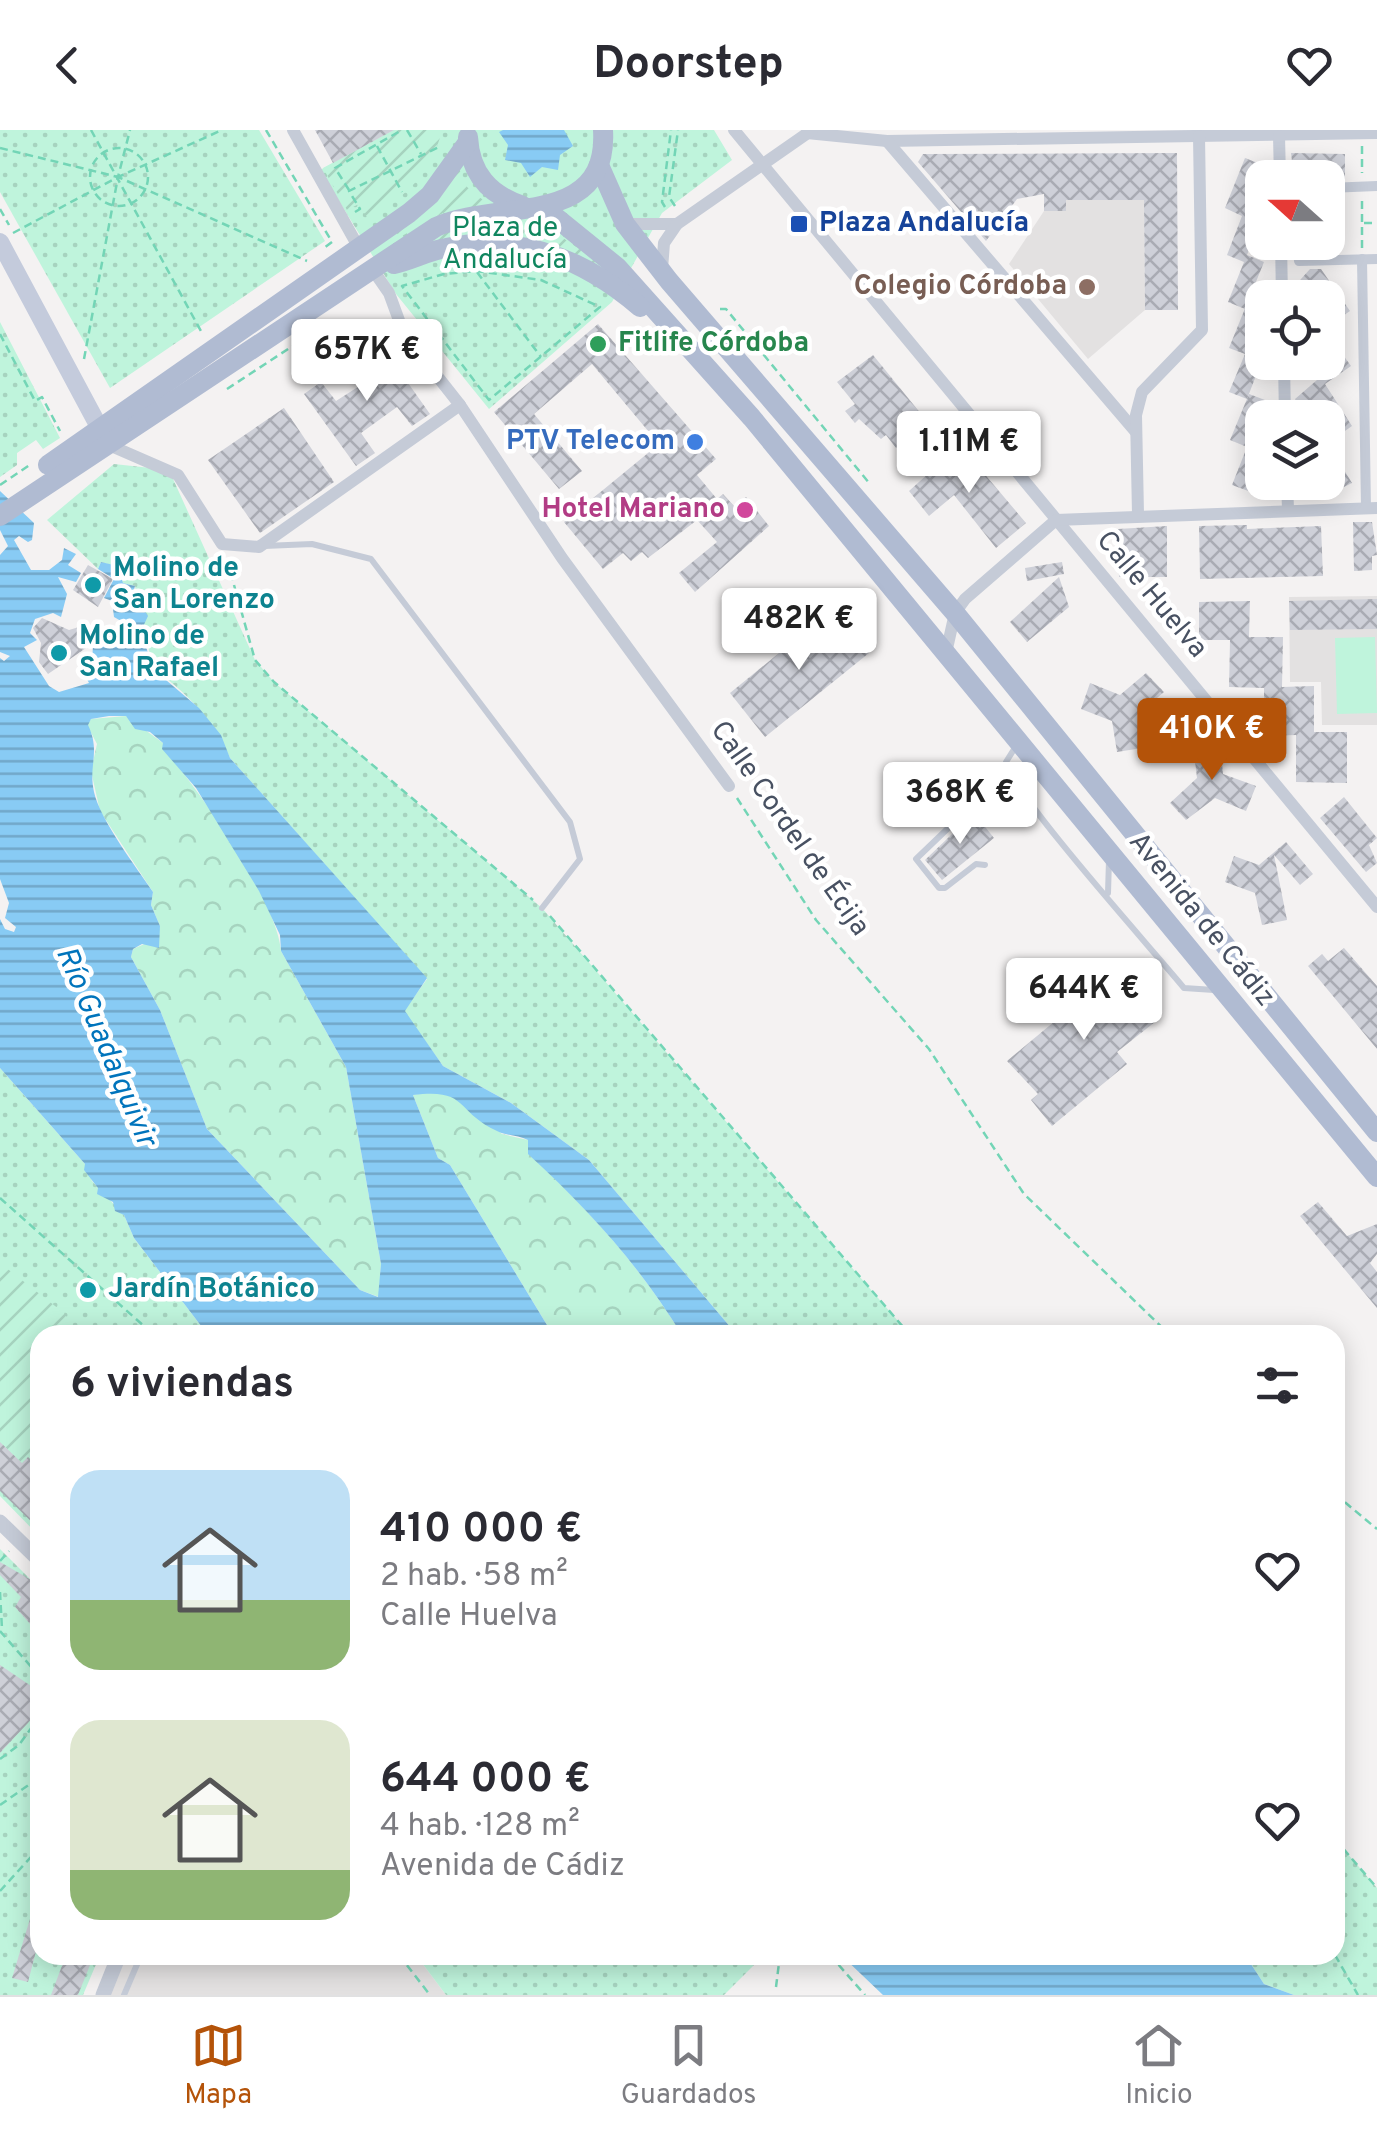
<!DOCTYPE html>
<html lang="es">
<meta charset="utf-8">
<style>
body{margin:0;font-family:Overpass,sans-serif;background:#f7f7f7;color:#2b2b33;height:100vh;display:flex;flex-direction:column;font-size:38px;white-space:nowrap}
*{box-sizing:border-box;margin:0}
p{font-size:32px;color:#7c7c81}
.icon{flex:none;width:55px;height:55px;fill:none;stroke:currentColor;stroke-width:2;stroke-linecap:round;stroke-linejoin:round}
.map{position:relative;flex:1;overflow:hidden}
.drawer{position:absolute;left:30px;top:1195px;width:1315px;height:640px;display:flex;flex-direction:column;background:#fff;border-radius:30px;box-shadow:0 5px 25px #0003}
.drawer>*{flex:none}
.needle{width:65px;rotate:291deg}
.buttons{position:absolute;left:1245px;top:30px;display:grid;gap:20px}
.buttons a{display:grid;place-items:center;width:100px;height:100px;border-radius:20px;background:#fff;box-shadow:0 5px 25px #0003;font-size:50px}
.price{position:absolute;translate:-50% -85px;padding:0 22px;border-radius:10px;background:#fff;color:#222;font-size:32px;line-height:65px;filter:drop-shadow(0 2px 5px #0008)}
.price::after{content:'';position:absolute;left:50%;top:60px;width:30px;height:22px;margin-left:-15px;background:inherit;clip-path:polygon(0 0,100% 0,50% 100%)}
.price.selected{background:#b45309;color:#fff}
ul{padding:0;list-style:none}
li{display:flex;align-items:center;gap:30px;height:250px;padding:0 40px}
li span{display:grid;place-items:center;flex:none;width:280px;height:200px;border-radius:30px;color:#555}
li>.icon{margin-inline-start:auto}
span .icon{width:120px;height:120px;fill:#fffc;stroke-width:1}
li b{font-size:42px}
h2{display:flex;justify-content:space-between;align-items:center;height:120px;padding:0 40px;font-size:42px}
header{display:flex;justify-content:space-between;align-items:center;height:130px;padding:0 40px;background:#fff;font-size:45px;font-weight:700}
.dock{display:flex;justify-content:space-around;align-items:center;height:140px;border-top:2px solid #e1e1e2;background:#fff;font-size:28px;color:#7c7c81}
.dock a{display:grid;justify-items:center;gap:5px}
.dock .selected{color:#b45309}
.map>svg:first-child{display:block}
</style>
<header><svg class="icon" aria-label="back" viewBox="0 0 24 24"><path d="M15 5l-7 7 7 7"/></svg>Doorstep<svg class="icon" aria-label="heart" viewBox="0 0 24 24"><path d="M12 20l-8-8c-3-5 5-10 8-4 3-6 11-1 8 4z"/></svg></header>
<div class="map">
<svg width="1377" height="1865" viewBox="0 0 1377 1865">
<defs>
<pattern id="forest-crowns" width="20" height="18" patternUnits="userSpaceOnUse" patternTransform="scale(2.5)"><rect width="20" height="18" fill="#bff4dc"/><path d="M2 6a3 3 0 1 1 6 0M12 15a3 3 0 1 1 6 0" fill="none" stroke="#a6d3bf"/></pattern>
<pattern id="park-dots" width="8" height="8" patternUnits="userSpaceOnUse" patternTransform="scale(2.5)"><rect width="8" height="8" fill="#bff4dc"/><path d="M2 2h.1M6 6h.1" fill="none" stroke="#a6d3bf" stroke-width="1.8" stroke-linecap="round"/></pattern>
<pattern id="garden-furrows" width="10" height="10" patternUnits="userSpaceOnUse" patternTransform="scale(2.5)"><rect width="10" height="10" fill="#bff4dc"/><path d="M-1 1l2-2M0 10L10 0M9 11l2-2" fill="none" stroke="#a6d3bf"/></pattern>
<pattern id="water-rules" width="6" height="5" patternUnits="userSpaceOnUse" patternTransform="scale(2.5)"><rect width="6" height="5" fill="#88cbf4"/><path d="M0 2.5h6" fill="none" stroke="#71a7c9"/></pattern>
<pattern id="building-cross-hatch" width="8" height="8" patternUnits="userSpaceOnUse" patternTransform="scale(2.5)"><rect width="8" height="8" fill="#ced0d8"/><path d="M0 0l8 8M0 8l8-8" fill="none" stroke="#a9abb3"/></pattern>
</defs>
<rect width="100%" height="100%" fill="#f4f2f2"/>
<g fill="#e3e1e1">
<polygon points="1066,70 1144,70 1145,180 1088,229 1009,134 1044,81 1066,81"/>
<polygon points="1377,466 1377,595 1322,595 1321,552 1290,552 1289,467"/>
<polygon points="126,1825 416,1825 446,1865 110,1865"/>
</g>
<g fill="url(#forest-crowns)">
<path d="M 126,586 L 163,613 L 163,619 C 198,657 277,771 281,821 L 346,937 L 381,1134 L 379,1167 L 360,1160 L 207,999 L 160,880 L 131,827 L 133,819 L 156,809 L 160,796 L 151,775 L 153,762 L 100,681 L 91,641 L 97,614 L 87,595 L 91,589 Z"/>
<path d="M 440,960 L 463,971 L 502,1004 L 528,1010 L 529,1024 C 589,1080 639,1135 682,1205 L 553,1205 L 450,1035 L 438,1028 L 413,965 Z"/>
</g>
<g fill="url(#park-dots)">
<polygon points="0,0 259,0 325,111 110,258 0,62"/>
<polygon points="394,0 714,0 732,30 662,83 612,172 489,279 396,164 320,40"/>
<polygon points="0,192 60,308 43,319 36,310 17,323 17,335 0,347"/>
<path d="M 114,334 L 169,340 L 255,530 L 274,552 L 542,778 L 910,1205 L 737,1205 L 589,1030 L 511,973 L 443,936 L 404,881 L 427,849 L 230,628 C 215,592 185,560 153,539 L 135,456 L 123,453 L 118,437 L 101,432 L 98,439 L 47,390 Z"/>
<polygon points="0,938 85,1034 92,1051 124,1085 134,1108 208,1205 40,1205 40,1407 0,1366"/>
<polygon points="0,1419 40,1459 40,1825 100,1825 83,1865 0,1865"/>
<polygon points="1335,1709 1377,1758 1377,1865 1294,1865 1264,1854 1245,1825 1335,1825"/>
<polygon points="416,1825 764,1825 724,1865 446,1865"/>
</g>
<g fill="url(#garden-furrows)">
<path d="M 394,0 L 442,0 C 431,45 406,66 368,89 L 359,74 L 347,80 L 323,38 Z"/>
<polygon points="458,36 467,57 488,74 443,83 400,107 396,102"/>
<polygon points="488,94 557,104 615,143 594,134 422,112 453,99"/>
<polygon points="0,1133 64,1183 80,1205 40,1205 40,1338 29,1327 22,1333 0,1312"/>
</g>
<polygon fill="#bff4dc" points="1375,507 1377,583 1337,584 1335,508"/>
<g fill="url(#water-rules)" fill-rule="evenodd">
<polygon points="503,0 564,0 573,16 560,25 558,40 542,37 530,47 521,33 505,30 508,15 499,2"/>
<path d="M 0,361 L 34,393 L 32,410 L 28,412 L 19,406 L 14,410 L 31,440 L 49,440 L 62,430 L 64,418 L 76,424 L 68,435 L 81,443 L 76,452 L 58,447 L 67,464 L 61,487 L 53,483 L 35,489 L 30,503 L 37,510 L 24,517 L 49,556 L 59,562 L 89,553 L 81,538 L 92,530 L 93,516 L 78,495 L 81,492 L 102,514 L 125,515 L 129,509 L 128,495 L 114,487 L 112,471 L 104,468 L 114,449 L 98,439 L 101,432 L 118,436 L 123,453 L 135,456 L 133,463 L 148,486 L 141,501 L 153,539 L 199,578 L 221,605 L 230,628 L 427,848 L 405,881 L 443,936 L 511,973 L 589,1030 L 737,1205 L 682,1205 C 639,1135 589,1080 528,1024 L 528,1010 C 518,1005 507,1006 497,1001 C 454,981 469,958 413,965 L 438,1028 L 450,1035 L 553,1205 L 208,1205 L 134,1108 L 124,1085 L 115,1081 L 113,1072 L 97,1064 L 98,1058 L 84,1040 L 85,1034 L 0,938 L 0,789 L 5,799 L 14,802 L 16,797 L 5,788 L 9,773 L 0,749 L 0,528 L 4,531 L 10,526 L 0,522 L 0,425 L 8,416 L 0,400 ZM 109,586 L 126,586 L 135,599 L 150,602 L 163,613 L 162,619 L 196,658 L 259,761 L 280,805 L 281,821 L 346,937 L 381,1134 L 378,1167 L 360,1160 L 207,999 L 160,880 L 131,827 L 133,819 L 142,814 L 159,818 L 160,796 L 151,775 L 153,762 C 137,738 100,690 94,662 C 88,635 101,622 88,595 L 91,589 Z"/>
<polygon points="841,1825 1245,1825 1264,1854 1294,1865 883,1865"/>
</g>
<g fill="url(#building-cross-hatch)">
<polygon points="315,0 394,0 333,33"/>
<polygon points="1177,23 1178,180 1145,180 1144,70 1066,70 1066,81 1044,81 1044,64 1017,69 986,111 918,32 923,24"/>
<polygon points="1291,23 1345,24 1345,49 1294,48"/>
<polygon points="1245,28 1263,35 1245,78 1262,85 1247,125 1264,132 1245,179 1228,172 1244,132 1227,125 1242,86 1225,78"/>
<polygon points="1310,139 1321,139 1350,181 1328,196 1328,168 1298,168 1292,159"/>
<polygon points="1248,171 1262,176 1248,217 1262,223 1262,230 1247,269 1229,262 1245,224 1229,218"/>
<polygon points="598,194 716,329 697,345 717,369 723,364 734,376 746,367 769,396 695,462 679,443 717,412 697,390 648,428 642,422 631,431 623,423 603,439 564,392 659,314 592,234 534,284 582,341 559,359 494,282"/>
<polygon points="1328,204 1351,236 1325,254 1352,296 1328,313 1328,288 1304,288 1295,269 1317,250 1305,232 1328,232"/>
<polygon points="379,212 430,284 412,296 397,277 361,303 375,323 356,336 304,264 321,252 336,271 375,246 360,225"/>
<polygon points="873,225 926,290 896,318 886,305 881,309 859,289 855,293 845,281 855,274 837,252"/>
<polygon points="1249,264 1265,270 1250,310 1262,315 1251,362 1232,355 1247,317 1230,310"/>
<polygon points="284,278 334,352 260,403 208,330"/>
<polygon points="1328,314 1352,353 1322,368 1312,352 1328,352"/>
<polygon points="960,315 1026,393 996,418 954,365 929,386 909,361"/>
<polygon points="1353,392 1372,392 1377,425 1372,426 1372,440 1354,441"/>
<polygon points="1247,395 1247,399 1321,396 1323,446 1200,449 1199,396"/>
<polygon points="1167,396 1167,447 1119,447 1118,399"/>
<polygon points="1062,432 1064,444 1027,451 1025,438"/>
<polygon points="88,435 113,449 98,477 73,460"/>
<polygon points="1059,447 1069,477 1027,512 1010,492"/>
<polygon points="1377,469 1377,499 1290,500 1289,471"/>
<polygon points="1250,471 1249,507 1283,507 1282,557 1314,556 1314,602 1347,602 1347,653 1296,652 1296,605 1264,606 1264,558 1229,557 1230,510 1199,510 1199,472"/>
<polygon points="833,479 869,523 765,607 730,563"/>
<polygon points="42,488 69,500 79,497 92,514 48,544 39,532 41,513 33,498"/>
<polygon points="1146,543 1164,562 1137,585 1142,618 1117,622 1112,591 1081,579 1090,553 1120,565"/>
<polygon points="1220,610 1223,644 1256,656 1246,681 1215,668 1186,690 1170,673 1197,648 1193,614"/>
<polygon points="1344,667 1377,708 1369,715 1377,733 1366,742 1320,688"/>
<polygon points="974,683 994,708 942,750 925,730"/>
<polygon points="1286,712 1313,744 1300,755 1274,725 1287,790 1262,795 1255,763 1225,752 1234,726 1259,735"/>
<polygon points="1344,818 1377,856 1377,919 1308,836 1322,824 1328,831"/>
<polygon points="1112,830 1160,888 1117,922 1127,934 1052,996 1031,970 1038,964 1007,931 1079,871 1071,861"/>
<polygon points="1318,1072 1347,1106 1377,1094 1377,1124 1370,1133 1377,1142 1377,1178 1300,1086"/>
<polygon points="0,1312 22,1333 28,1327 40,1338 40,1400 0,1361"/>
<polygon points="0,1432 40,1455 40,1505 15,1477 21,1467 0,1445"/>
<polygon points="0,1535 40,1562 40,1580 0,1623"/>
<polygon points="37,1766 40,1806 28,1852 12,1848"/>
<polygon points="66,1825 94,1825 78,1865 51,1865"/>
</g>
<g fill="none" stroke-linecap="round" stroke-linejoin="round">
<g stroke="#73d5b6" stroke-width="2.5" stroke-dasharray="8 5" stroke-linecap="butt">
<polyline points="91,0 202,203"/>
<polyline points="266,0 332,112 324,118"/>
<polyline points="407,0 421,24"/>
<polyline points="377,16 402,62"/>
<polyline points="1362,16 1362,43"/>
<polyline points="0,18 118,47 130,0"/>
<circle cx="119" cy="47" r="29"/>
<polyline points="349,60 335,38 402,0"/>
<polyline points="675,76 669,67 678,0"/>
<polyline points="665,77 662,72 671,0"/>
<polyline points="0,79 9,95"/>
<polyline points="355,82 360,79 349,61 439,17"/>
<polyline points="1364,93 1377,93"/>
<polyline points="13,103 118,47 222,0"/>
<polyline points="1362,118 1362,71"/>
<polygon points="476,141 541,150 600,177 489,270 402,156 444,144"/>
<polyline points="477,142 541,227"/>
<polyline points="720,179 726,179 870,354"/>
<polyline points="0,204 35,271 42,267 60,301"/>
<polyline points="84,229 118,47 307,131"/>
<polyline points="227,259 308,206"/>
<polyline points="0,355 31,334"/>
<polyline points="227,430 255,530 274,552 533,770"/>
<polyline points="737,668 816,790 929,919 1024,1064 1170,1205"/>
<polyline points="550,786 910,1205"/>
<polyline points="0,1068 154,1205"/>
<polyline points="1335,1364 1377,1399"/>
<polyline points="0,1431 9,1421"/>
<polyline points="0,1462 2,1499"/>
<polyline points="0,1501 40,1547"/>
<polyline points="40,1591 40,1604"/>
<polyline points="0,1629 19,1615 40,1586"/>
<polyline points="0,1675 40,1647"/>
<polyline points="1335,1709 1377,1758"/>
<polyline points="0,1761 40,1717"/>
<polyline points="399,1825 430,1865"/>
<polyline points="830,1825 865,1865"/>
<polyline points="1335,1825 1358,1865"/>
<polyline points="776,1857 780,1825"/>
</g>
<g stroke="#c5cbd7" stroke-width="6">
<polyline points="264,416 312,414 371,429 570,692 580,729 542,778"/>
<path d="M 1016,616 L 1006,632 C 1013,665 1153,820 1184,858 L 1214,860"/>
<polyline points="985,735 976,734 945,758 939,758 916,729 988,660"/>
<polyline points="1108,763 1109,730"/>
<polyline points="124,1865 141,1825"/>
</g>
<g stroke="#c5cbd7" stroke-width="10">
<polyline points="1328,58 1377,56"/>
<polyline points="1298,112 1299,131 1377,129"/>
<polyline points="1362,129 1366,378"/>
</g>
<g stroke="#c5cbd7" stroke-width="12">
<polyline points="293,0 359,118"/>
<polyline points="734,0 1377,777"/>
<polyline points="807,3 887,11 1377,3"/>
<polyline points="1279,6 1280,48"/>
<polyline points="887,11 1136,302"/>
<polyline points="625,94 677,94"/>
<polyline points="1281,112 1282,168"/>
<polyline points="662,139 664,113 677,94 812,0"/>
<polyline points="373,140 389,163 404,204 460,275 562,428 729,656"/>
<polyline points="1284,232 1285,288"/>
<polyline points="109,315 178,345 222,414 259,417 460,275"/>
<polyline points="1287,352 1288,379"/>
<polyline points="1138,384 1136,285 1142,262 1202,200 1199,6"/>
<polyline points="946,523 955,483 965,469 1056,390 1377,378"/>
</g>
<g stroke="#c5cbd7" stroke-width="15">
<polyline points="0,1392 40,1431"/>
<polyline points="103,1865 119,1825"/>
</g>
<polyline stroke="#c4cbdc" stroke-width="18" points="0,112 106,310"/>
<g stroke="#b0bbd2" stroke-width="20">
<path d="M 468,7 C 470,43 489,65 523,76"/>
<polyline points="599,35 625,94 669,151 955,483 1377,1002"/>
<polyline points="543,77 617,137 752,288 1377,1047"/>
<path d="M 394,134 C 412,130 428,121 446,118 C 521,103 584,129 640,177"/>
<polyline points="48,335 409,83 430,65 468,12"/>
<path d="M 0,386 L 436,97 C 497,69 609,99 603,0"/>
</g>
</g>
<rect fill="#1a4fb4" stroke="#fff" stroke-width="4" x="789" y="84" width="20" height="20" rx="5"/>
<circle fill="#8d6e63" stroke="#fff" stroke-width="4" cx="1087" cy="157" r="10"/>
<circle fill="#2e9e5b" stroke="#fff" stroke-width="4" cx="598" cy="214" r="10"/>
<circle fill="#3f7fe0" stroke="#fff" stroke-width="4" cx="695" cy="312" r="10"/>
<circle fill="#d1479c" stroke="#fff" stroke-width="4" cx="745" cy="380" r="10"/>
<g fill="#0f9aa8" stroke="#fff" stroke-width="4">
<circle cx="93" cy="455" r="10"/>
<circle cx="59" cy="523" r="10"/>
<circle cx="88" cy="1160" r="10"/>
</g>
<g text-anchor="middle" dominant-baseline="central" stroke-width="9" stroke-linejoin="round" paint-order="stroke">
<g font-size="28" font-weight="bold" fill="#164399" stroke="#fff" text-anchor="start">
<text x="819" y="94">Plaza Andalucía</text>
</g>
<g font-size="28" fill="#10865f" stroke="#fff">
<text x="505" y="99">Plaza de<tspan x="505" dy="32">Andalucía</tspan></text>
</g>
<g font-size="28" font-weight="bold" fill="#785e54" stroke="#fff" text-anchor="end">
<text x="1067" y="157">Colegio Córdoba</text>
</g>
<g font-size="28" font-weight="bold" fill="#27864d" stroke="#fff" text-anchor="start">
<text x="618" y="214">Fitlife Córdoba</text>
</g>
<g font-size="28" font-weight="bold" fill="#366cbe" stroke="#fff" text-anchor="end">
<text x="675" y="312">PTV Telecom</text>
</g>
<g font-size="28" font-weight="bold" fill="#b23c85" stroke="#fff" text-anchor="end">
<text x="725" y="380">Hotel Mariano</text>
</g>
<g font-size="28" font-weight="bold" fill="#0d838f" stroke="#fff" text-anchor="start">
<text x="113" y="439">Molino de<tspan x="113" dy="32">San Lorenzo</tspan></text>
<text x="79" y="507">Molino de<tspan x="79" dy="32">San Rafael</tspan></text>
<text x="108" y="1160">Jardín Botánico</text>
</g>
<g font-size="28" fill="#485162" stroke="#fff">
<text transform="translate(1151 465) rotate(50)">Calle Huelva</text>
<text transform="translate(789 699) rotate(55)">Calle Cordel de Écija</text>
<text transform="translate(1201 790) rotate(51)">Avenida de Cádiz</text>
</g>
<g font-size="30" font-style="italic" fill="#0074bc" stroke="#fff">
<text transform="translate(105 917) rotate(67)">Río Guadalquivir</text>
</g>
</g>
</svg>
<div class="buttons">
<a><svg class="needle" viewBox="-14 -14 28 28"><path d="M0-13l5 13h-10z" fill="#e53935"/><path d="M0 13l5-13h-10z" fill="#7c7c81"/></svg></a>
<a><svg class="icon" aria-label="locate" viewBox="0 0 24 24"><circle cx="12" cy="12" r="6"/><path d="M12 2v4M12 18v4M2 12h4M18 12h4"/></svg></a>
<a><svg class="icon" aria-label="layers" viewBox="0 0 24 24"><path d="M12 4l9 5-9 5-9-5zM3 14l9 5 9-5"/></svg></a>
</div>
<b class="price" style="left:367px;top:274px">657K €</b>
<b class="price" style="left:969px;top:366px">1.11M €</b>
<b class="price" style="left:799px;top:543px">482K €</b>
<b class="price selected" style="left:1212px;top:653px">410K €</b>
<b class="price" style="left:960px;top:717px">368K €</b>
<b class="price" style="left:1084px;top:913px">644K €</b>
<section class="drawer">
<h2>6 viviendas<svg class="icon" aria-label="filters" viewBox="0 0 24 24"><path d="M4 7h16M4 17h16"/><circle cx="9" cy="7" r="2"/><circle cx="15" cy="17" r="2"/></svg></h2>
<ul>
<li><span style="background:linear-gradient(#bfe0f5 65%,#8fb573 0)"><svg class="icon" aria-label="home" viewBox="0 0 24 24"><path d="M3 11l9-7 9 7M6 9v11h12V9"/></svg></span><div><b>410 000 €</b><p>2 hab. · 58 m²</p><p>Calle Huelva</p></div><svg class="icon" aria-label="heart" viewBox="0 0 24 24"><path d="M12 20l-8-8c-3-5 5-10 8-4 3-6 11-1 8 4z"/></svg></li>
<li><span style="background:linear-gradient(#dfe7d0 75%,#8fb573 0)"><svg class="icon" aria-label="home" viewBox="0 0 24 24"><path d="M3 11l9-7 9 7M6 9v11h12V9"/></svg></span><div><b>644 000 €</b><p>4 hab. · 128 m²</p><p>Avenida de Cádiz</p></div><svg class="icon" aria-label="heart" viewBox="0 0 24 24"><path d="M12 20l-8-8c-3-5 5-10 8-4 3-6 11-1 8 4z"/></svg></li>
</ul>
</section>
</div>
<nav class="dock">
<a class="selected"><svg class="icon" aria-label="map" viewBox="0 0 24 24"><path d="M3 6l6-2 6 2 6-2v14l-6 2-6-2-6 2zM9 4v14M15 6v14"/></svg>Mapa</a>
<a><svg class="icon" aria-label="saved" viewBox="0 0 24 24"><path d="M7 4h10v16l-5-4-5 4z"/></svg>Guardados</a>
<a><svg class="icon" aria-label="home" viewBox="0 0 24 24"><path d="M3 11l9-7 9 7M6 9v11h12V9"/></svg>Inicio</a>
</nav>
